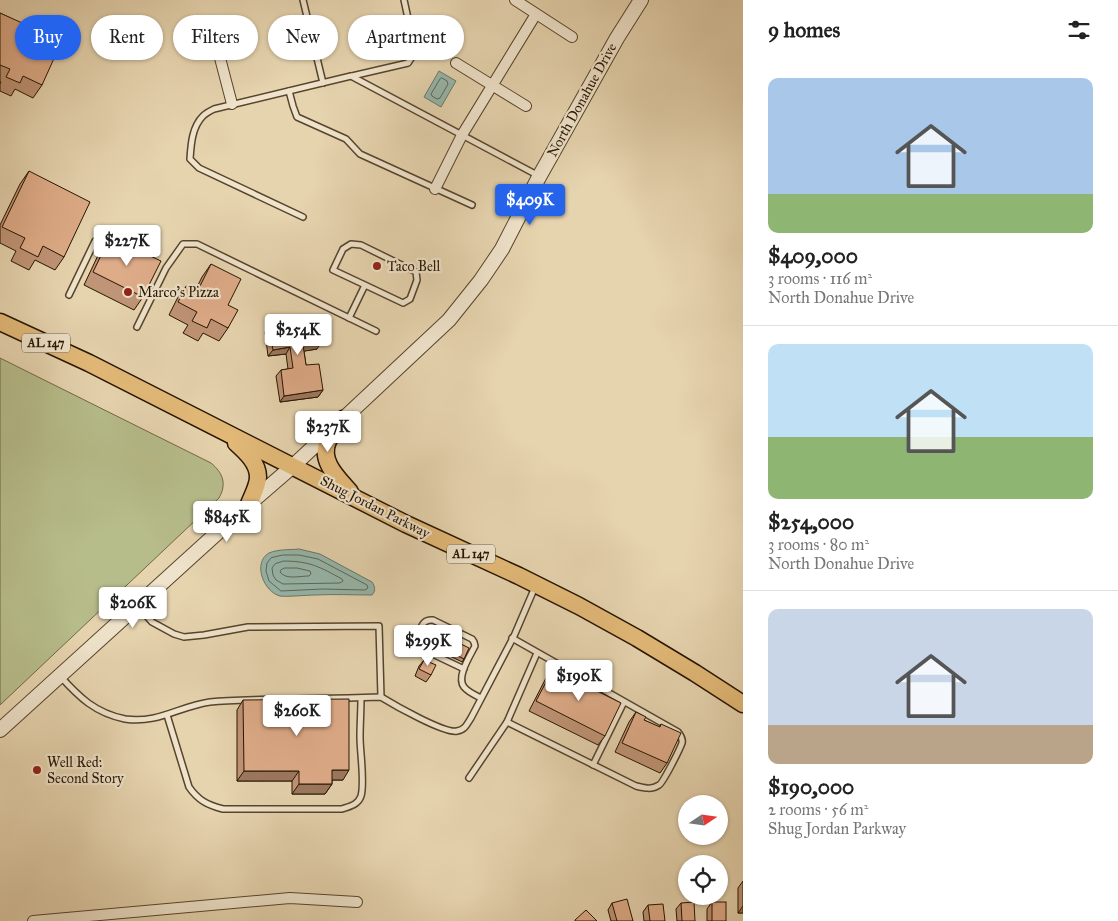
<!DOCTYPE html>
<meta charset="utf-8">
<style>
body{margin:0;font-family:"IM FELL Great Primer",serif;background:#f6f6f6;color:#222;height:100vh;display:flex;flex-direction:column;font-size:19px;white-space:nowrap}
*{box-sizing:border-box;margin:0}
p{font-size:16px;color:#767676}
.icon{flex:none;width:28px;height:28px;fill:none;stroke:currentColor;stroke-width:2;stroke-linecap:round;stroke-linejoin:round}
.map{position:relative;flex:1;overflow:hidden}
.panel{display:flex;flex-direction:column;background:#fff;width:375px}
.panel>*{flex:none}
.hud{position:absolute;left:15px;top:15px;width:475px;height:45px;display:flex;gap:10px}
.needle{width:32px;rotate:77deg}
.controls{position:absolute;left:678px;top:795px;display:grid;gap:10px}
.controls a{display:grid;place-items:center;width:50px;height:50px;border-radius:50%;background:#fff;box-shadow:0 1px 4px #0004;font-size:25px}
.price{position:absolute;translate:-50% -42px;padding:0 11px;border-radius:5px;background:#fff;color:#222;font-size:16px;line-height:32px;filter:drop-shadow(0 1px 2px #0008)}
.price::after{content:'';position:absolute;left:50%;top:30px;width:15px;height:11px;margin-left:-8px;background:inherit;clip-path:polygon(0 0,100% 0,50% 100%)}
.price.selected{background:#2563eb;color:#fff}
ul{padding:0;list-style:none}
li{display:grid;align-content:center;gap:10px;height:265px;padding:0 25px}
li+li{border-top:1px solid #e0e0e0}
li span{display:grid;place-items:center;height:155px;border-radius:10px;color:#555}
li>.icon{margin-inline-start:auto}
span .icon{width:90px;height:90px;fill:#fffc;stroke-width:1}
li b{font-size:21px}
h2{display:flex;justify-content:space-between;align-items:center;height:60px;padding:0 25px;font-size:21px}
.tag{padding:0 18px;border-radius:22px;background:#fff;box-shadow:0 1px 4px #0004;font-size:18px;line-height:45px}
.tag.selected{background:#2563eb;color:#fff}
main{display:flex;flex:1;min-height:0}
.map>svg:first-child{display:block}
</style>
<main>
<div class="map">
<svg width="743" height="921" viewBox="0 0 743 921">
<rect width="100%" height="100%" fill="#e6d4af"/>
<filter id="stains"><feTurbulence type="fractalNoise" baseFrequency=".004" numOctaves="4"/><feColorMatrix values="0 0 0 0 .2 0 0 0 0 .09 0 0 0 0 .02 0 0 0 .5 -.17"/></filter>
<radialGradient id="worn" r=".72"><stop offset=".6" stop-color="#630" stop-opacity="0"/><stop offset="1" stop-color="#630" stop-opacity=".3"/></radialGradient>
<path fill="#b6bc8a" stroke="#6e6845" d="M 0,358 L 211,463 C 223,473 227,484 219,498 L 0,705 Z"/>
<g fill="#96b8ad" stroke="#697668">
<polygon points="439,71 456,81 441,107 424,97"/>
<path d="M 299,549 L 320,554 L 372,582 C 375,586 376,591 372,595 C 353,595 334,594 315,595 C 308,595 286,597 280,596 C 264,592 252,563 269,553 C 278,549 290,550 299,549 Z"/>
</g>
<g fill="none" stroke-linecap="round" stroke-linejoin="round">
<g stroke="#5e6656" stroke-width="1">
<polygon points="442,78 447,81 448,84 440,98 437,99 432,96 431,94 440,79"/>
<polygon points="283,555 299,555 318,559 367,585 368,588 365,590 322,589 281,591 269,581 266,571 267,563 271,558"/>
<path d="M 284,561 C 310,561 320,567 342,579 L 343,581 L 340,583 L 283,584 L 276,580 L 273,575 L 272,568 L 275,564 Z"/>
<path d="M 285,568 L 297,568 L 310,571 L 311,574 L 309,576 C 299,576 286,580 280,572 L 281,570 Z"/>
</g>
<g stroke="#56442c" stroke-width="8">
<g id="service">
<polyline points="303,0 323,83"/>
<polyline points="352,76 408,63 414,54 414,46 404,0"/>
<polyline points="289,91 293,106 297,117 346,139 360,154 472,205"/>
<path d="M 303,217 L 199,168 L 190,159 C 191,144 192,127 203,116 C 206,113 210,111 214,109 L 351,76 L 539,176"/>
<polyline points="69,295 95,241 106,239 114,243"/>
<polyline points="349,318 365,285 403,303 410,299 417,280 416,272 361,245 351,244 343,249 333,270 365,285"/>
<polyline points="137,327 166,268 183,244 197,244 376,331"/>
<polyline points="138,606 152,622 174,634 184,637 204,635 248,627 379,626 381,697"/>
<path d="M 464,669 L 420,648 C 417,646 416,645 415,641 C 415,638 417,635 418,633 C 422,625 424,619 433,620 L 472,639 L 474,642 L 475,646 C 470,656 456,677 464,687 C 468,692 475,695 481,698"/>
<path d="M 60,676 C 79,697 95,713 125,719 C 158,724 180,706 210,702 C 232,700 253,700 275,699 C 310,699 346,698 381,697 C 394,705 445,734 457,731 C 465,730 467,724 471,718 L 514,636 L 535,587"/>
<path d="M 167,715 L 189,787 C 198,800 207,805 223,809 L 342,809 C 350,806 358,805 361,796 C 365,783 360,752 360,737 C 360,724 361,711 361,698"/>
<path d="M 507,722 L 636,786 C 644,788 652,790 659,785 C 663,783 680,749 682,743 C 683,739 681,736 678,732 L 512,638"/>
<polyline points="593,765 624,702"/>
<polyline points="469,778 507,722 537,653"/>
</g>
</g>
<g stroke="#56442c" stroke-width="12">
<g id="minor">
<polyline points="515,0 572,37"/>
<polyline points="214,35 232,104"/>
<polyline points="456,63 526,106"/>
<polyline points="435,189 462,135 536,14"/>
<polyline points="33,921 290,898 357,902"/>
</g>
</g>
<g stroke="#56442c" stroke-width="16">
<polyline id="tertiary" points="0,730 249,504 293,466 449,320 481,280 502,249 539,177 617,38 641,0"/>
</g>
<g stroke="#261400" stroke-width="19">
<g id="primary">
<polyline points="0,322 89,363 406,524 519,576 579,606 637,638 695,673 743,704"/>
<path d="M 343,419 C 339,426 332,433 328,441 C 319,461 338,478 350,492"/>
<path d="M 236,443 C 246,452 258,463 258,477 C 258,486 252,496 249,504"/>
</g>
</g>
<use href="#service" stroke="#efe3cb" stroke-width="5"/>
<use href="#minor" stroke="#efe3cb" stroke-width="10"/>
<use href="#tertiary" stroke="#efe3cb" stroke-width="14"/>
<use href="#primary" stroke="#e3ba78" stroke-width="16"/>
</g>
<g fill="#c09476" stroke="#261400">
<polygon points="0,13 29,27 34,20 43,35 42,85 33,98 15,89 11,96 0,91 0,84 1,82 0,82"/>
<polygon points="29,171 64,257 55,270 35,260 29,270 11,261 16,251 0,243 0,225 20,184"/>
<polygon points="110,237 143,297 134,310 84,285 101,249"/>
<polygon points="211,264 228,305 228,328 219,341 203,333 198,341 183,333 188,325 169,315 178,297 187,285 196,289 202,277"/>
<polygon points="269,326 317,349 304,351 306,365 323,390 318,397 280,402 276,376 281,370 288,369 286,354 268,356 265,332"/>
<polygon points="429,628 464,659 462,662 422,642"/>
<polygon points="424,660 431,675 426,682 415,676 419,666"/>
<polygon points="553,669 605,736 598,745 529,711 546,678"/>
<polygon points="243,700 343,780 332,780 332,784 325,794 292,794 292,781 237,781 237,710"/>
<polygon points="636,712 644,720 659,727 661,724 667,763 660,773 615,752 629,722"/>
<polygon points="743,881 743,913 738,913 738,888"/>
<polygon points="712,902 726,921 707,921 707,909"/>
<polygon points="612,903 633,921 611,921 608,910"/>
<polygon points="681,903 695,921 677,921 676,909"/>
<polygon points="648,905 665,921 644,921 643,912"/>
</g>
<g fill="#9c7860" stroke="#261400">
<polygon points="321,343 317,349 299,352 303,345"/>
<polygon points="290,347 286,354 268,356 273,350"/>
<polygon points="323,390 318,397 280,402 284,396"/>
<polygon points="332,770 349,770 343,780 325,780"/>
<polygon points="244,771 299,771 292,781 237,781"/>
<polygon points="299,784 332,784 325,794 292,794"/>
<polygon points="743,906 743,913 738,913"/>
</g>
<g fill="#dfac89" stroke="#261400">
<polygon points="0,13 31,27 34,20 47,26 43,35 61,43 42,85 23,76 20,83 6,77 10,69 0,65"/>
<polygon points="29,171 90,202 64,257 43,246 38,257 20,248 25,238 2,227"/>
<polygon points="110,237 161,261 143,297 93,272"/>
<polygon points="211,264 241,279 228,305 238,310 228,328 211,319 207,328 192,321 197,312 178,302 187,285 198,290"/>
<polygon points="318,319 321,343 303,345 306,365 319,364 323,390 284,396 281,370 293,368 290,347 273,350 269,326"/>
<polygon points="429,628 469,648 464,659 424,638"/>
<polygon points="424,660 436,665 431,675 419,669"/>
<polygon points="553,669 621,703 605,736 536,701"/>
<polygon points="349,699 349,770 332,770 332,784 299,784 299,771 244,771 243,700"/>
<polygon points="636,712 646,717 644,720 660,727 661,724 681,733 667,763 622,743"/>
<polygon points="627,899 633,921 617,921 612,903"/>
<polygon points="694,902 695,921 682,921 681,903"/>
<rect x="712" y="902" width="14" height="19"/>
<polygon points="663,904 665,921 650,921 648,905"/>
<polygon points="586,910 597,921 575,921 575,920"/>
</g>
<g fill="#8f2418" stroke="#efe3cb" stroke-width="2">
<circle cx="377" cy="266" r="5"/>
<circle cx="128" cy="292" r="5"/>
<circle cx="37" cy="770" r="5"/>
</g>
<g text-anchor="middle" dominant-baseline="central" stroke-width="4.5" stroke-linejoin="round" paint-order="stroke">
<g fill="#efe3cb" stroke="#62523d" stroke-width="1">
<rect x="22" y="333.5" width="48" height="19" rx="4"/>
<rect x="447" y="544.5" width="48" height="19" rx="4"/>
</g>
<g font-size="12" font-weight="bold" fill="#261400">
<text x="46" y="343">AL 147</text>
<text x="471" y="554">AL 147</text>
</g>
<g font-size="14" fill="#261400" stroke="#efe3cb">
<text transform="translate(582 100) rotate(-61)">North Donahue Drive</text>
<text transform="translate(375 507) rotate(27)">Shug Jordan Parkway</text>
</g>
<g font-size="14" fill="#261400" stroke="#efe3cb" text-anchor="start">
<text x="387" y="266">Taco Bell</text>
<text x="138" y="292">Marco's Pizza</text>
<text x="47" y="762">Well Red:<tspan x="47" dy="16">Second Story</tspan></text>
</g>
</g>
<rect width="100%" height="100%" filter="url(#stains)"/>
<rect width="100%" height="100%" fill="url(#worn)"/>
</svg>
<div class="controls">
<a><svg class="needle" viewBox="-14 -14 28 28"><path d="M0-13l5 13h-10z" fill="#e53935"/><path d="M0 13l5-13h-10z" fill="#767676"/></svg></a>
<a><svg class="icon" aria-label="locate" viewBox="0 0 24 24"><circle cx="12" cy="12" r="6"/><path d="M12 2v4M12 18v4M2 12h4M18 12h4"/></svg></a>
</div>
<b class="price selected" style="left:530px;top:226px">$409K</b>
<b class="price" style="left:127px;top:267px">$227K</b>
<b class="price" style="left:298px;top:356px">$254K</b>
<b class="price" style="left:328px;top:453px">$237K</b>
<b class="price" style="left:227px;top:543px">$845K</b>
<b class="price" style="left:133px;top:629px">$206K</b>
<b class="price" style="left:428px;top:667px">$299K</b>
<b class="price" style="left:579px;top:702px">$190K</b>
<b class="price" style="left:297px;top:737px">$260K</b>
<div class="hud">
<a class="tag selected">Buy</a>
<a class="tag">Rent</a>
<a class="tag">Filters</a>
<a class="tag">New</a>
<a class="tag">Apartment</a>
</div>
</div>
<section class="panel">
<h2>9 homes<svg class="icon" aria-label="filters" viewBox="0 0 24 24"><path d="M4 7h16M4 17h16"/><circle cx="9" cy="7" r="2"/><circle cx="15" cy="17" r="2"/></svg></h2>
<ul>
<li><span style="background:linear-gradient(#a9c7e8 75%,#8fb573 0)"><svg class="icon" aria-label="home" viewBox="0 0 24 24"><path d="M3 11l9-7 9 7M6 9v11h12V9"/></svg></span><div><b>$409,000</b><p>3 rooms · 116 m²</p><p>North Donahue Drive</p></div></li>
<li><span style="background:linear-gradient(#bfe0f5 60%,#8fb573 0)"><svg class="icon" aria-label="home" viewBox="0 0 24 24"><path d="M3 11l9-7 9 7M6 9v11h12V9"/></svg></span><div><b>$254,000</b><p>3 rooms · 80 m²</p><p>North Donahue Drive</p></div></li>
<li><span style="background:linear-gradient(#c9d6e8 75%,#b9a48a 0)"><svg class="icon" aria-label="home" viewBox="0 0 24 24"><path d="M3 11l9-7 9 7M6 9v11h12V9"/></svg></span><div><b>$190,000</b><p>2 rooms · 56 m²</p><p>Shug Jordan Parkway</p></div></li>
</ul>
</section>
</main>
